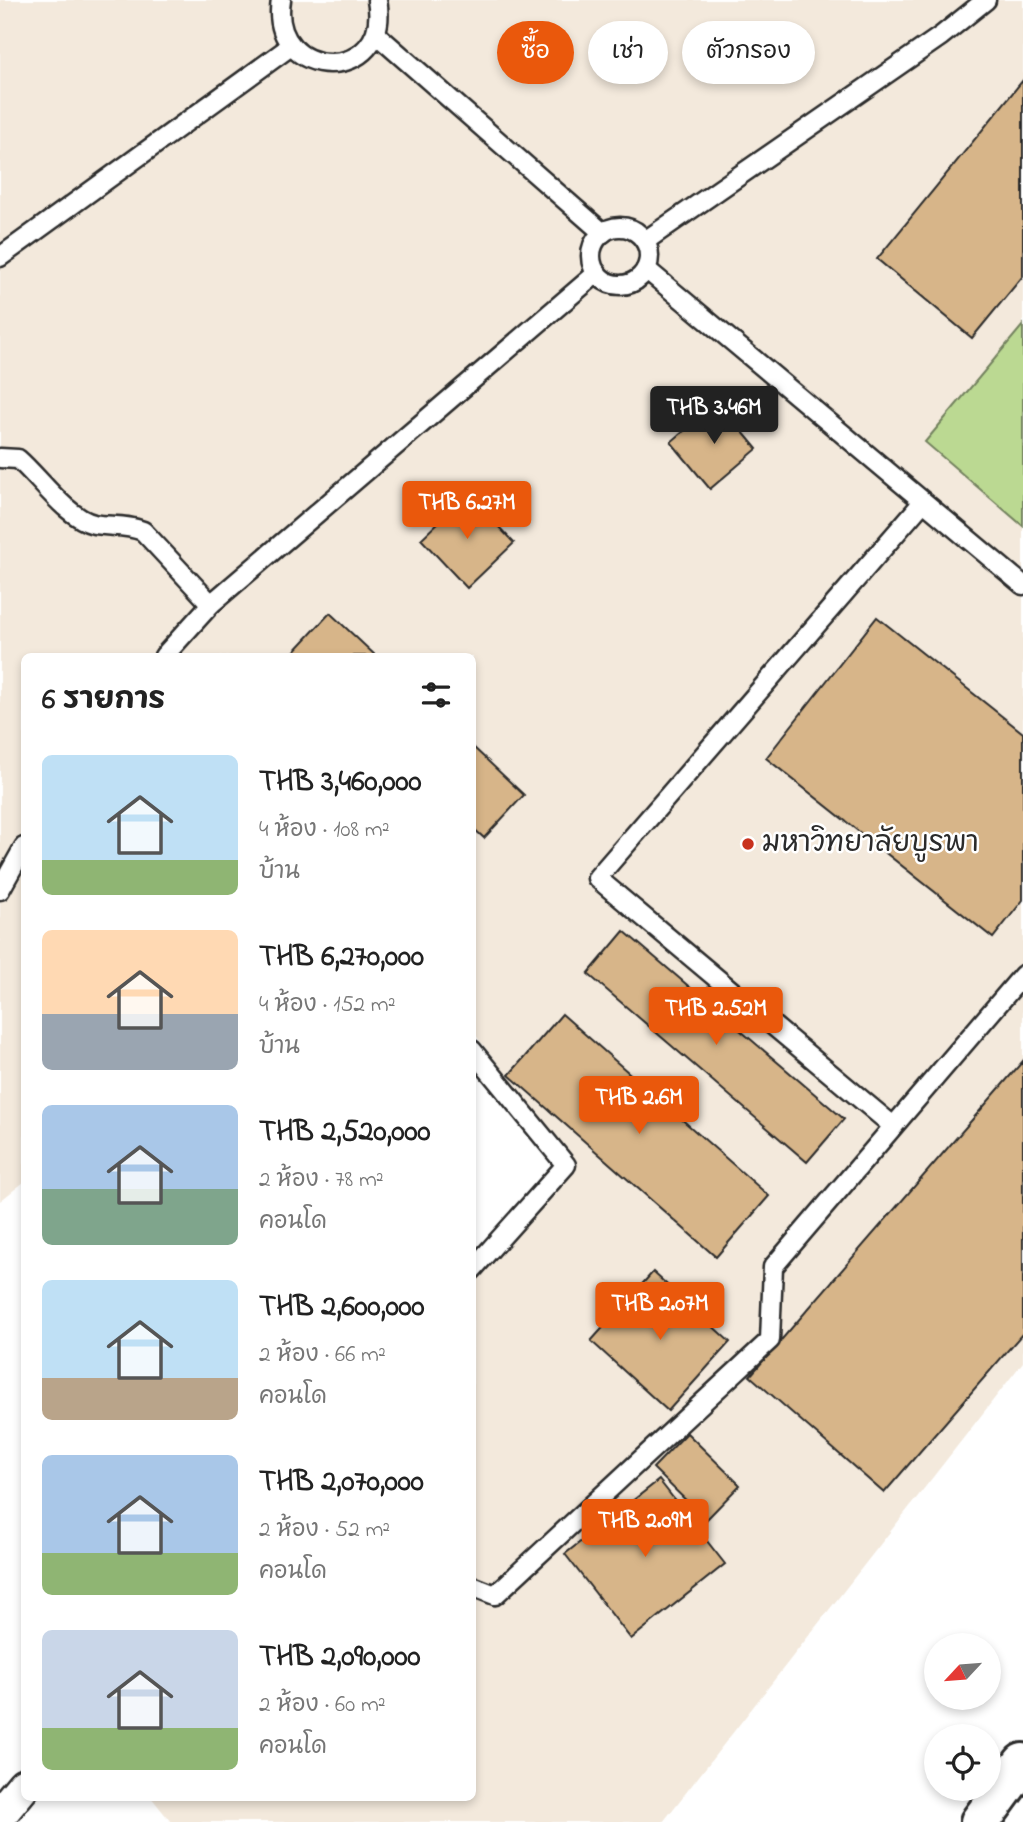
<!DOCTYPE html>
<html lang="th">
<meta charset="utf-8">
<style>
body{margin:0;font-family:"Indie Flower","Playpen Sans Thai",sans-serif;background:#f6f6f6;color:#222;height:100vh;display:flex;flex-direction:column;font-size:26px;white-space:nowrap}
*{box-sizing:border-box;margin:0}
p{font-size:23px;color:#767676}
.icon{flex:none;width:38px;height:38px;fill:none;stroke:currentColor;stroke-width:2;stroke-linecap:round;stroke-linejoin:round}
.map{position:relative;flex:1;overflow:hidden}
.panel{position:absolute;left:21px;top:653px;width:455px;height:1148px;display:flex;flex-direction:column;background:#fff;border-radius:10px;box-shadow:0 4px 10px #0003}
.panel>*{flex:none}
.guide{position:absolute;left:497px;top:21px;width:420px;height:63px;display:flex;gap:14px}
.needle{width:46px;rotate:244deg}
.controls{position:absolute;left:924px;top:1633px;display:grid;gap:14px}
.controls a{display:grid;place-items:center;width:77px;height:77px;border-radius:50%;background:#fff;box-shadow:0 4px 10px #0003;font-size:35px}
.price{position:absolute;translate:-50% -60px;padding:0 16px;border-radius:7px;background:#ea580c;color:#fff;font-size:23px;line-height:46px;filter:drop-shadow(0 2px 4px #0008)}
.price::after{content:'';position:absolute;left:50%;top:42px;width:21px;height:16px;margin-left:-10px;background:inherit;clip-path:polygon(0 0,100% 0,50% 100%)}
.price.current{background:#222;color:#fff}
ul{padding:0;list-style:none}
li{display:flex;align-items:center;gap:21px;height:175px;padding:0 21px}
li span{display:grid;place-items:center;flex:none;width:196px;height:140px;border-radius:10px;color:#555}
li>.icon{margin-inline-start:auto}
span .icon{width:84px;height:84px;fill:#fffc;stroke-width:1}
li b{font-size:30px}
h2{display:flex;justify-content:space-between;align-items:center;height:84px;padding:0 21px;font-size:30px}
.chip{padding:0 24px;border-radius:32px;background:#fff;box-shadow:0 4px 10px #0003;font-size:24px;line-height:63px}
.chip.current{background:#ea580c;color:#fff}
.map>svg:first-child{display:block}
</style>
<div class="map">
<svg width="1023" height="1822" viewBox="0 0 1023 1822">
<rect width="100%" height="100%" fill="#fff"/>
<filter id="ink" filterUnits="userSpaceOnUse"><feTurbulence type="fractalNoise" baseFrequency=".0143" numOctaves="2"/><feDisplacementMap in="SourceGraphic" scale="14" xChannelSelector="R" yChannelSelector="G"/><feConvolveMatrix kernelMatrix="1 2 1 2 8 2 1 2 1" color-interpolation-filters="sRGB"/></filter>
<g filter="url(#ink)">
<polygon fill="#f3e9dc" points="0,0 1023,0 1023,1362 663,1822 171,1822 151,1797 472,1797 473,1283 577,1164 473,1032 472,656 24,656 24,1182 0,1201"/>
<polygon fill="#bbd992" stroke="#73825e" stroke-width="2" points="1023,325 1023,526 925,442"/>
<g fill="#d7b589" stroke="#2b2b2b" stroke-width="2">
<polygon points="1023,80 1023,276 972,338 877,259"/>
<polygon points="718,402 757,449 710,489 671,442"/>
<polygon points="468,494 514,543 467,588 421,539"/>
<polygon points="330,613 376,656 290,656"/>
<polygon points="877,617 1023,733 1023,900 993,938 766,758"/>
<polygon points="472,746 524,795 484,838 472,827"/>
<polygon points="624,931 844,1119 807,1162 588,974"/>
<polygon points="562,1014 769,1196 716,1257 509,1075"/>
<polygon points="1023,1061 1023,1333 884,1493 750,1376"/>
<polygon points="653,1272 730,1342 668,1411 591,1341"/>
<polygon points="687,1433 740,1485 706,1520 653,1468"/>
<polygon points="659,1480 725,1564 631,1639 565,1554"/>
</g>
<g fill="none" stroke-linecap="round" stroke-linejoin="round">
<g stroke="#2b2b2b" stroke-width="23">
<g id="service">
<path d="M 281,0 C 268,83 393,85 377,0"/>
<polyline points="376,34 603,233"/>
<circle cx="620" cy="256" r="29"/>
<polyline points="645,241 941,36 986,0"/>
<polyline points="0,257 291,46"/>
<polyline points="646,269 1023,585"/>
<path d="M 0,458 L 18,459 C 39,477 67,518 94,524 C 111,527 126,524 143,531 L 211,604"/>
<polyline points="164,656 211,604 597,273"/>
<polyline points="0,890 24,847"/>
<polyline points="472,1050 566,1165 472,1270"/>
<polyline points="893,1126 597,878 923,502"/>
<polyline points="472,1586 495,1595 770,1340 773,1267 1023,975"/>
</g>
</g>
<g stroke="#2b2b2b" stroke-width="38">
<polyline id="minor" points="0,1814 24,1785"/>
</g>
<g stroke="#2b2b2b" stroke-width="44">
<polyline id="tertiary" points="980,1822 1023,1763"/>
</g>
<use href="#service" stroke="#fff" stroke-width="18"/>
<use href="#minor" stroke="#fff" stroke-width="33"/>
<use href="#tertiary" stroke="#fff" stroke-width="38"/>
</g>
</g>
<circle fill="#c8321e" stroke="#fff" stroke-width="2.5" cx="748" cy="844" r="7"/>
<g text-anchor="middle" dominant-baseline="central" stroke-width="5" stroke-linejoin="round" paint-order="stroke">
<g font-size="28" fill="#2b2b2b" stroke="#fff" text-anchor="start">
<text x="762" y="844">มหาวิทยาลัยบูรพา</text>
</g>
</g>
</svg>
<div class="controls">
<a><svg class="needle" viewBox="-14 -14 28 28"><path d="M0-13l5 13h-10z" fill="#e53935"/><path d="M0 13l5-13h-10z" fill="#767676"/></svg></a>
<a><svg class="icon" aria-label="locate" viewBox="0 0 24 24"><circle cx="12" cy="12" r="6"/><path d="M12 2v4M12 18v4M2 12h4M18 12h4"/></svg></a>
</div>
<b class="price current" style="left:714px;top:446px">THB 3.46M</b>
<b class="price" style="left:467px;top:541px">THB 6.27M</b>
<b class="price" style="left:716px;top:1047px">THB 2.52M</b>
<b class="price" style="left:639px;top:1136px">THB 2.6M</b>
<b class="price" style="left:660px;top:1342px">THB 2.07M</b>
<b class="price" style="left:645px;top:1559px">THB 2.09M</b>
<div class="guide">
<a class="chip current">ซื้อ</a>
<a class="chip">เช่า</a>
<a class="chip">ตัวกรอง</a>
</div>
<section class="panel">
<h2>6 รายการ<svg class="icon" aria-label="filters" viewBox="0 0 24 24"><path d="M4 7h16M4 17h16"/><circle cx="9" cy="7" r="2"/><circle cx="15" cy="17" r="2"/></svg></h2>
<ul>
<li><span style="background:linear-gradient(#bfe0f5 75%,#8fb573 0)"><svg class="icon" aria-label="home" viewBox="0 0 24 24"><path d="M3 11l9-7 9 7M6 9v11h12V9"/></svg></span><div><b>THB 3,460,000</b><p>4 ห้อง · 108 m²</p><p>บ้าน</p></div></li>
<li><span style="background:linear-gradient(#ffd9b3 60%,#9aa5b1 0)"><svg class="icon" aria-label="home" viewBox="0 0 24 24"><path d="M3 11l9-7 9 7M6 9v11h12V9"/></svg></span><div><b>THB 6,270,000</b><p>4 ห้อง · 152 m²</p><p>บ้าน</p></div></li>
<li><span style="background:linear-gradient(#a9c7e8 60%,#7fa58c 0)"><svg class="icon" aria-label="home" viewBox="0 0 24 24"><path d="M3 11l9-7 9 7M6 9v11h12V9"/></svg></span><div><b>THB 2,520,000</b><p>2 ห้อง · 78 m²</p><p>คอนโด</p></div></li>
<li><span style="background:linear-gradient(#bfe0f5 70%,#b9a48a 0)"><svg class="icon" aria-label="home" viewBox="0 0 24 24"><path d="M3 11l9-7 9 7M6 9v11h12V9"/></svg></span><div><b>THB 2,600,000</b><p>2 ห้อง · 66 m²</p><p>คอนโด</p></div></li>
<li><span style="background:linear-gradient(#a9c7e8 70%,#8fb573 0)"><svg class="icon" aria-label="home" viewBox="0 0 24 24"><path d="M3 11l9-7 9 7M6 9v11h12V9"/></svg></span><div><b>THB 2,070,000</b><p>2 ห้อง · 52 m²</p><p>คอนโด</p></div></li>
<li><span style="background:linear-gradient(#c9d6e8 70%,#8fb573 0)"><svg class="icon" aria-label="home" viewBox="0 0 24 24"><path d="M3 11l9-7 9 7M6 9v11h12V9"/></svg></span><div><b>THB 2,090,000</b><p>2 ห้อง · 60 m²</p><p>คอนโด</p></div></li>
</ul>
</section>
</div>
